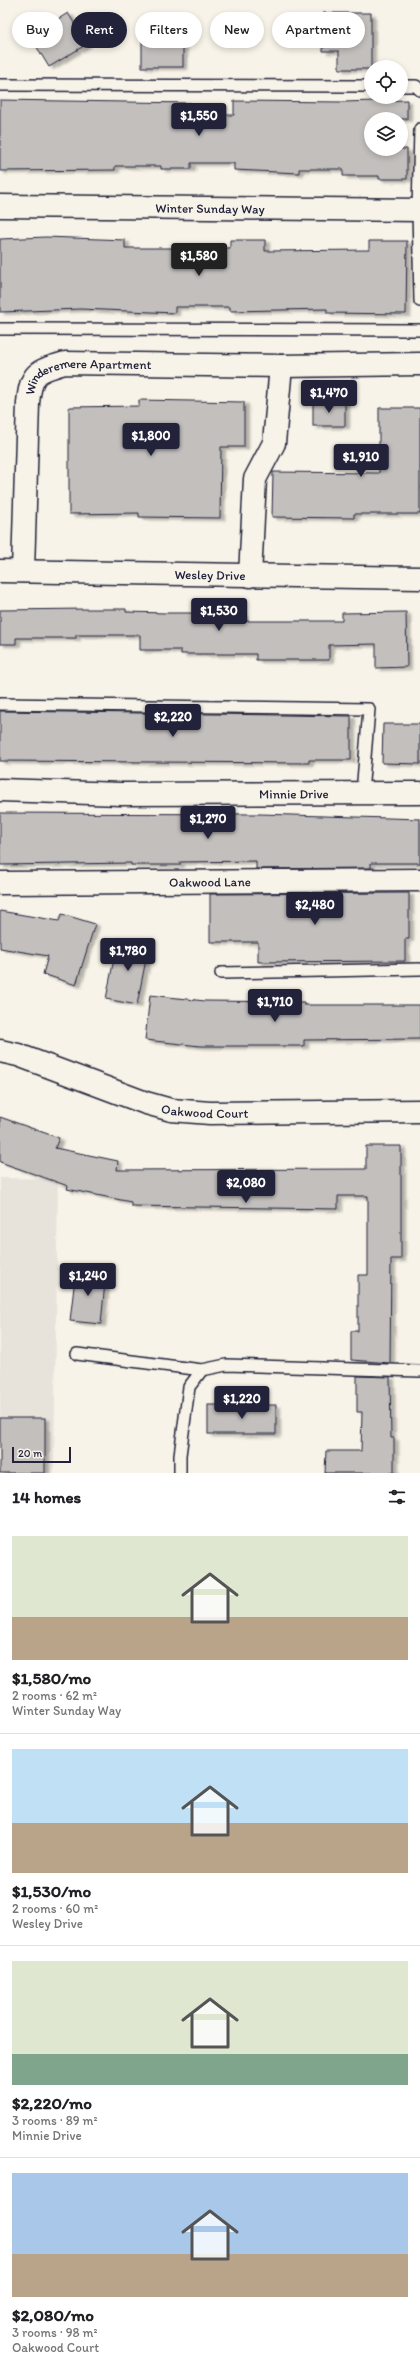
<!DOCTYPE html>
<meta charset="utf-8">
<style>
body{margin:0;font-family:Itim,sans-serif;background:#f6f6f6;color:#202124;height:100vh;display:flex;flex-direction:column;font-size:15px;white-space:nowrap}
*{box-sizing:border-box;margin:0}
p{font-size:13px;color:#757577}
.icon{flex:none;width:22px;height:22px;fill:none;stroke:currentColor;stroke-width:2;stroke-linecap:round;stroke-linejoin:round}
.map{position:relative;height:1473px;overflow:hidden}
.sheet{display:flex;flex-direction:column;background:#fff;flex:1}
.sheet>*{flex:none}
.hud{position:absolute;left:12px;top:12px;width:396px;height:36px;display:flex;gap:8px}
.fabs{position:absolute;left:364px;top:60px;display:grid;gap:8px}
.fabs a{display:grid;place-items:center;width:44px;height:44px;border-radius:50%;background:#fff;box-shadow:0 2px 6px #0003;font-size:20px}
.scale{position:absolute;left:12px;bottom:10px;width:59px;box-sizing:border-box;padding-left:4px;border:2px solid #22223b;border-top:0;font-size:11px;line-height:14px;white-space:nowrap;color:#22223b;-webkit-text-stroke:3px #f7f3e8;paint-order:stroke}
.price{position:absolute;translate:-50% -34px;padding:0 9px;border-radius:4px;background:#22223b;color:#fff;font-size:13px;line-height:26px;filter:drop-shadow(0 1px 2px #0008)}
.price::after{content:'';position:absolute;left:50%;top:24px;width:12px;height:9px;margin-left:-6px;background:inherit;clip-path:polygon(0 0,100% 0,50% 100%)}
.price.active{background:#222;color:#fff}
ul{padding:0;list-style:none}
li{display:grid;align-content:center;gap:8px;height:212px;padding:0 12px}
li+li{border-top:1px solid #e0e0e0}
li span{display:grid;place-items:center;height:124px;border-radius:0px;color:#555}
li>.icon{margin-inline-start:auto}
span .icon{width:72px;height:72px;fill:#fffc;stroke-width:1}
li b{font-size:17px}
h2{display:flex;justify-content:space-between;align-items:center;height:48px;padding:0 12px;font-size:17px}
.tag{padding:0 14px;border-radius:18px;background:#fff;box-shadow:0 2px 6px #0003;font-size:14px;line-height:36px}
.tag.active{background:#22223b;color:#fff}
.map>svg:first-child{display:block}
</style>
<div class="map">
<svg width="420" height="1473" viewBox="0 0 420 1473">
<defs>
<filter id="shadow"><feDropShadow dx="4.5" dy="2.5" stdDeviation="1" flood-color="#0004"/></filter>
</defs>
<rect width="100%" height="100%" fill="#f7f3e8"/>
<filter id="ink" filterUnits="userSpaceOnUse"><feTurbulence type="fractalNoise" baseFrequency=".025" numOctaves="2"/><feDisplacementMap in="SourceGraphic" scale="8" xChannelSelector="R" yChannelSelector="G"/><feConvolveMatrix kernelMatrix="1 2 1 2 8 2 1 2 1" color-interpolation-filters="sRGB"/></filter>
<g filter="url(#ink)">
<polygon fill="#e7e3db" points="0,1178 58,1179 54,1473 0,1473"/>
<g fill="#c2bfbd" stroke="#22223b" filter="url(#shadow)">
<polygon points="68,13 87,44 49,67 30,36"/>
<polygon points="323,13 371,13 371,69 339,69 339,51 323,51"/>
<rect x="142" y="38" width="41" height="29"/>
<polygon points="0,100 191,103 191,115 234,115 234,101 343,102 407,100 407,119 371,119 371,149 407,149 407,179 379,179 379,176 343,176 343,169 299,169 299,173 234,170 234,163 191,163 191,169 161,169 161,166 115,166 115,170 0,171"/>
<polygon points="46,237 125,240 125,248 230,248 230,240 265,240 265,251 369,250 369,241 407,241 406,314 327,313 327,309 230,311 230,307 175,307 175,313 80,309 0,312 0,239"/>
<polygon points="139,400 244,402 244,447 221,447 220,518 139,517 139,513 69,514 69,407 139,406"/>
<rect x="313" y="401" width="32" height="25"/>
<polygon points="379,408 420,408 420,514 354,514 354,518 272,517 273,472 379,473"/>
<polygon points="88,609 126,609 126,612 166,613 243,613 243,621 342,621 342,613 406,612 407,667 376,668 376,644 329,645 329,660 256,660 256,654 181,654 181,650 140,650 140,635 76,635 76,638 16,638 16,644 0,644 0,610"/>
<polygon points="0,711 351,716 351,760 309,760 309,763 0,761"/>
<polygon points="383,724 420,724 420,764 382,763"/>
<polygon points="0,813 260,814 420,819 420,863 371,863 371,868 256,869 256,861 180,862 180,865 131,865 131,863 0,865"/>
<polygon points="409,893 409,939 405,939 405,961 258,962 258,942 210,942 210,894"/>
<polygon points="0,911 59,921 62,914 95,924 76,985 43,974 48,956 0,948"/>
<polygon points="118,938 149,944 137,1005 106,999"/>
<polygon points="150,995 205,1001 304,1002 304,1005 420,1005 420,1039 304,1040 304,1046 200,1046 145,1040"/>
<polygon points="0,1117 59,1138 55,1148 118,1161 117,1170 366,1169 366,1146 401,1146 401,1259 391,1259 390,1363 351,1360 351,1331 358,1331 358,1275 368,1275 368,1196 338,1196 338,1209 131,1206 131,1202 67,1189 68,1186 0,1162"/>
<polygon points="76,1269 106,1272 101,1324 70,1321"/>
<polygon points="357,1376 390,1377 391,1438 394,1438 394,1473 325,1473 326,1451 361,1451 362,1412 357,1412"/>
<rect x="208" y="1405" width="68" height="29"/>
<rect x="0" y="1418" width="45" height="55"/>
</g>
<g fill="none" stroke-linecap="round" stroke-linejoin="round">
<g stroke="#22223b" stroke-width="14">
<g id="service">
<polyline points="0,85 371,86"/>
<polyline points="401,86 416,86 420,90"/>
<polyline points="420,129 418,210 420,301"/>
<polyline points="0,329 420,330"/>
<polyline points="0,704 369,709 362,793"/>
<polyline points="221,973 420,969"/>
<polyline points="77,1354 202,1370"/>
<polyline points="180,1473 180,1455 189,1387 202,1370 226,1365 420,1371"/>
</g>
</g>
<g stroke="#22223b" stroke-width="25">
<g id="minor">
<path id="s1" d="M 0,206 L 420,210"/>
<path id="s2" d="M 0,571 L 420,578"/>
<path id="s3" d="M 23,571 L 28,403 C 31,372 37,371 65,363 L 281,366 L 420,364"/>
<polyline points="250,576 255,479 274,443 281,366"/>
<path id="s4" d="M 0,790 L 121,794 L 420,793"/>
<path id="s5" d="M 0,883 L 420,880"/>
<path id="s6" d="M 0,1051 L 18,1055 L 146,1103 L 171,1110 L 210,1113 L 420,1111"/>
</g>
</g>
<use href="#service" stroke="#f7f3e8" stroke-width="11"/>
<use href="#minor" stroke="#f7f3e8" stroke-width="22"/>
</g>
</g>
<g text-anchor="middle" dominant-baseline="central" stroke-width="3" stroke-linejoin="round" paint-order="stroke">
<g font-size="13" fill="#22223b" stroke="#f7f3e8">
<text stroke="none"><textPath href="#s1" startOffset="210">Winter Sunday Way</textPath></text>
<text stroke="none"><textPath href="#s3" startOffset="246">Winderemere Apartment</textPath></text>
<text stroke="none"><textPath href="#s2" startOffset="210">Wesley Drive</textPath></text>
<text stroke="none"><textPath href="#s4" startOffset="294">Minnie Drive</textPath></text>
<text stroke="none"><textPath href="#s5" startOffset="210">Oakwood Lane</textPath></text>
<text stroke="none"><textPath href="#s6" startOffset="215">Oakwood Court</textPath></text>
</g>
</g>
</svg>
<div class="fabs">
<a><svg class="icon" aria-label="locate" viewBox="0 0 24 24"><circle cx="12" cy="12" r="6"/><path d="M12 2v4M12 18v4M2 12h4M18 12h4"/></svg></a>
<a><svg class="icon" aria-label="layers" viewBox="0 0 24 24"><path d="M12 4l9 5-9 5-9-5zM3 14l9 5 9-5"/></svg></a>
</div>
<div class="scale">20 m</div>
<b class="price" style="left:199px;top:137px">$1,550</b>
<b class="price active" style="left:199px;top:277px">$1,580</b>
<b class="price" style="left:329px;top:414px">$1,470</b>
<b class="price" style="left:151px;top:457px">$1,800</b>
<b class="price" style="left:361px;top:478px">$1,910</b>
<b class="price" style="left:219px;top:632px">$1,530</b>
<b class="price" style="left:173px;top:738px">$2,220</b>
<b class="price" style="left:208px;top:840px">$1,270</b>
<b class="price" style="left:315px;top:926px">$2,480</b>
<b class="price" style="left:128px;top:972px">$1,780</b>
<b class="price" style="left:275px;top:1023px">$1,710</b>
<b class="price" style="left:246px;top:1204px">$2,080</b>
<b class="price" style="left:88px;top:1297px">$1,240</b>
<b class="price" style="left:242px;top:1420px">$1,220</b>
<div class="hud">
<a class="tag">Buy</a>
<a class="tag active">Rent</a>
<a class="tag">Filters</a>
<a class="tag">New</a>
<a class="tag">Apartment</a>
</div>
</div>
<section class="sheet">
<h2>14 homes<svg class="icon" aria-label="filters" viewBox="0 0 24 24"><path d="M4 7h16M4 17h16"/><circle cx="9" cy="7" r="2"/><circle cx="15" cy="17" r="2"/></svg></h2>
<ul>
<li><span style="background:linear-gradient(#dfe7d0 65%,#b9a48a 0)"><svg class="icon" aria-label="home" viewBox="0 0 24 24"><path d="M3 11l9-7 9 7M6 9v11h12V9"/></svg></span><div><b>$1,580/mo</b><p>2 rooms · 62 m²</p><p>Winter Sunday Way</p></div></li>
<li><span style="background:linear-gradient(#bfe0f5 60%,#b9a48a 0)"><svg class="icon" aria-label="home" viewBox="0 0 24 24"><path d="M3 11l9-7 9 7M6 9v11h12V9"/></svg></span><div><b>$1,530/mo</b><p>2 rooms · 60 m²</p><p>Wesley Drive</p></div></li>
<li><span style="background:linear-gradient(#dfe7d0 75%,#7fa58c 0)"><svg class="icon" aria-label="home" viewBox="0 0 24 24"><path d="M3 11l9-7 9 7M6 9v11h12V9"/></svg></span><div><b>$2,220/mo</b><p>3 rooms · 89 m²</p><p>Minnie Drive</p></div></li>
<li><span style="background:linear-gradient(#a9c7e8 65%,#b9a48a 0)"><svg class="icon" aria-label="home" viewBox="0 0 24 24"><path d="M3 11l9-7 9 7M6 9v11h12V9"/></svg></span><div><b>$2,080/mo</b><p>3 rooms · 98 m²</p><p>Oakwood Court</p></div></li>
</ul>
</section>
